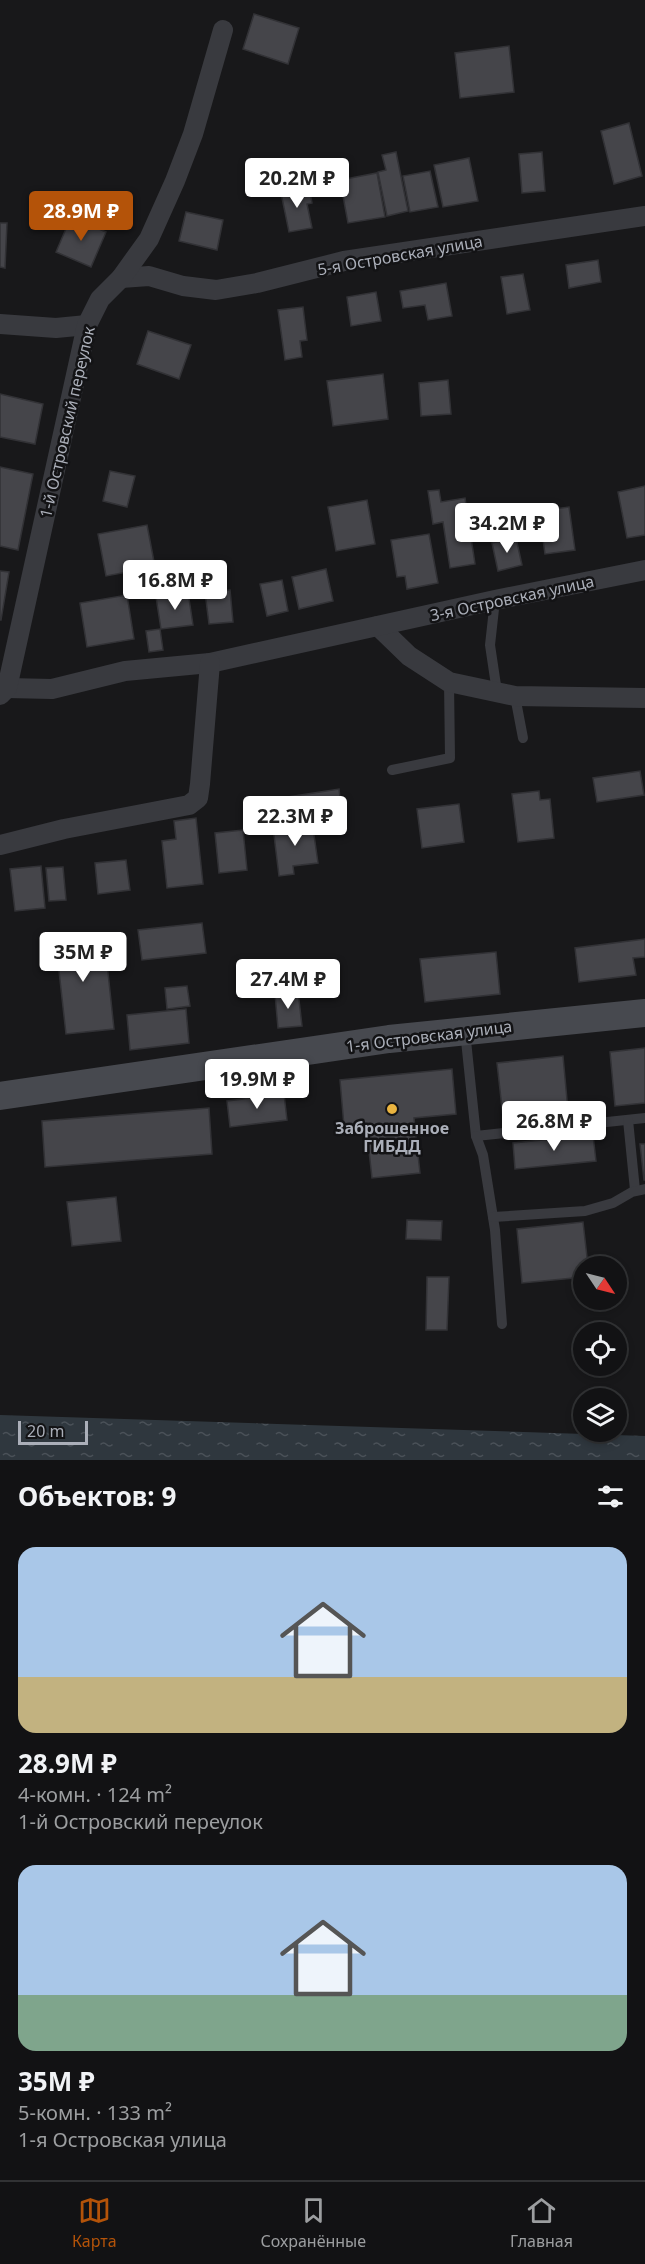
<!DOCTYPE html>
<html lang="ru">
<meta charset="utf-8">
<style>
body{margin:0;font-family:"Noto Sans",sans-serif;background:#1f2022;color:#f1f3f6;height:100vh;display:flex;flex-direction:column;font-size:22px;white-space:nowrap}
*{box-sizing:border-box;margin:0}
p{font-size:20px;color:#9c9ea0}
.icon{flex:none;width:33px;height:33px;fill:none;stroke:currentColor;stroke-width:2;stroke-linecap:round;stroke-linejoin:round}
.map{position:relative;height:1460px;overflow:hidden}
.sheet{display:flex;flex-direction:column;background:#121214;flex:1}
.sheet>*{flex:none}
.needle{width:39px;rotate:125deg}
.fabs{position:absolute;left:573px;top:1256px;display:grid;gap:12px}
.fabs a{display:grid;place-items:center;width:54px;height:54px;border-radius:50%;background:#121214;box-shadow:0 3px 9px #0003,0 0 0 2px #313234;font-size:30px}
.scale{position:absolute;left:18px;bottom:15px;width:70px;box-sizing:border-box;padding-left:6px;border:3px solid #abafb9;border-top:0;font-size:16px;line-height:21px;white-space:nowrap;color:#abafb9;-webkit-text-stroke:4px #131315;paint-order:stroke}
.price{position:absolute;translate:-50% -51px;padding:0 14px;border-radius:6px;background:#fff;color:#222;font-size:20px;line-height:39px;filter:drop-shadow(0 2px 3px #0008)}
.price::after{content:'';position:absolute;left:50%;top:36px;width:18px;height:14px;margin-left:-9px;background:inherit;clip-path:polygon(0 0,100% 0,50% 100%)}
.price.on{background:#b45309;color:#fff}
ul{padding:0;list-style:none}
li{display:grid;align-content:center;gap:12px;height:318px;padding:0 18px}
li span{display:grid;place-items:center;height:186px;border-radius:18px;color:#555}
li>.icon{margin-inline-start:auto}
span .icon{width:108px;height:108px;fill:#fffc;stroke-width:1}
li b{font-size:26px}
h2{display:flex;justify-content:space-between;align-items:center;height:72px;padding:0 18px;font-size:26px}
.tabs{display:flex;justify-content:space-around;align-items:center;height:84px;border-top:2px solid #313234;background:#121214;font-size:16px;color:#9c9ea0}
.tabs a{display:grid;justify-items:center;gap:3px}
.tabs .on{color:#b45309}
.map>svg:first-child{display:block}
</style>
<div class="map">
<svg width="645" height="1460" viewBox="0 0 645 1460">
<defs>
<pattern id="water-ripples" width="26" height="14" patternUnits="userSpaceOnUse" patternTransform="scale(1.5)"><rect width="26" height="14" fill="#2f373e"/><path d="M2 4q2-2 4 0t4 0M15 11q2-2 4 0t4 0" fill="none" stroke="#4a5158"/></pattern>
</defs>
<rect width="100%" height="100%" fill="#18181a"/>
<polygon fill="url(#water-ripples)" points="0,1415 645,1436 645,1460 0,1460"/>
<g fill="#45454a" stroke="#323236" stroke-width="1.5">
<polygon points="254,14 299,28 288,64 243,49"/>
<polygon points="509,46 514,92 460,98 455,53"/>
<polygon points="629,123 642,176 614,184 601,131"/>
<polygon points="396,152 408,211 387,216 378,172 386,170 382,155"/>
<polygon points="542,152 545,191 522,193 519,154"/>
<polygon points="469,158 478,201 443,207 434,165"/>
<polygon points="430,171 438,207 410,212 403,176"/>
<polygon points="377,173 385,217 348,223 340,180"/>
<polygon points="309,187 312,203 307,204 312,228 289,232 281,193"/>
<polygon points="186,212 223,220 217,250 179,241"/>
<polygon points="71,217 106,232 91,267 56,252"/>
<polygon points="0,223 7,223 5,268 0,267"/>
<polygon points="598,260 601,282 569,288 566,265"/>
<polygon points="523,274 530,310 507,314 501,277"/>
<polygon points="446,283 452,316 428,320 425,305 403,308 400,291"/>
<polygon points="376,292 381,321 351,326 347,297"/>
<polygon points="303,307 307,340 300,341 302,357 285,360 278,310"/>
<polygon points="148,331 191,345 179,379 137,364"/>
<polygon points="383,374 388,419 333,426 327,381"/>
<polygon points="448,380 451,414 421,416 419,383"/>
<polygon points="0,394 43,404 35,444 0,437"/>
<polygon points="0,467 33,474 18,550 0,546"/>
<polygon points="110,471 135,476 127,507 103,501"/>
<polygon points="645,486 645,535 627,538 618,492"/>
<polygon points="439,490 441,502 465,498 475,564 450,568 443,522 433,524 428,491"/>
<polygon points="367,500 375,544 336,551 328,507"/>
<polygon points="569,507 575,550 545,554 539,511"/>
<polygon points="147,525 155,567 106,576 98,534"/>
<polygon points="429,534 438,583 407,589 405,576 397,577 391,540"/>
<polygon points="516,538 522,565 498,571 492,543"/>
<polygon points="326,569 333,601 299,609 292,577"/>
<polygon points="0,571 9,572 1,620 0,620"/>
<polygon points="282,580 288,611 267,616 260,584"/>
<polygon points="230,590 233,622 209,624 205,592"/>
<polygon points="188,592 193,625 161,629 156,597"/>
<polygon points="127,595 134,639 87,647 80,603"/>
<polygon points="160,629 163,650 149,652 146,631"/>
<polygon points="640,771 644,795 597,802 593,778"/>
<polygon points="339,789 341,806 290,814 288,797"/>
<polygon points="539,791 540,800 550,799 554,838 518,842 512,794"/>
<polygon points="459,804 464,842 422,848 417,809"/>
<polygon points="196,818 203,884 167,888 162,841 176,839 174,821"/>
<polygon points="312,821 318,863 293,866 294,874 279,876 273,827"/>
<polygon points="243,830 247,870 219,873 215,833"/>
<polygon points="126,860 130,890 98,894 95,863"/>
<polygon points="41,866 45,908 15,911 10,869"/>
<polygon points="63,867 66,900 49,901 46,868"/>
<polygon points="202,923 206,953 142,960 138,930"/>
<polygon points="104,935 114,1029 66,1034 58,962 48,963 46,941"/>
<polygon points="645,939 645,957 633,958 636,975 579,982 575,948"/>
<polygon points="496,952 500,994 425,1002 420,959"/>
<polygon points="187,986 190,1006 167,1009 165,988"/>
<polygon points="298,991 302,1026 278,1028 275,994"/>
<polygon points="186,1009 189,1043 130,1050 127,1015"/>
<polygon points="645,1048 645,1103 615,1106 610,1052"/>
<polygon points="563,1056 568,1111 503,1117 497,1063"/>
<polygon points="452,1069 456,1114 414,1118 420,1173 372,1178 366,1124 344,1126 340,1080"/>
<polygon points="284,1094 287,1120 230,1127 227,1101"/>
<polygon points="209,1108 212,1154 45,1167 42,1121"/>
<polygon points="593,1135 596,1161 515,1169 513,1143"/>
<polygon points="640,1144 645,1144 645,1180 644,1180"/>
<polygon points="116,1197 121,1241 72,1246 67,1202"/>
<polygon points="407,1220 442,1221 441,1240 406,1239"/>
<polygon points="583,1222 588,1266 584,1266 584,1277 522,1283 517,1229"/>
<polygon points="427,1277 449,1277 447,1330 426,1330"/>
</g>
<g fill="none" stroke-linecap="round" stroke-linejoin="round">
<g stroke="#393a3f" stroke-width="10">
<polyline points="495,600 490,645 497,692"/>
<polyline points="515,696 523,738"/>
<polyline points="392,770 450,758 449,682"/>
<polyline points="465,1031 476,1136 645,1118"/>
<polyline points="628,1120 635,1190"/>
<polyline points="476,1136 483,1155 495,1230 502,1324"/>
<polyline points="493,1217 585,1211 613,1203 632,1192 645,1189"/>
</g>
<g stroke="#393a3f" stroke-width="20">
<polyline points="121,278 149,276 183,286 216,290 257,283 344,261 645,216"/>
<polyline points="0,324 56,328 87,325"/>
<polyline points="378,626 409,656 449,682 515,696 645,698"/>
<polyline points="7,688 52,689 125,671 210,663 495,600 645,570"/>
<polyline points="0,695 7,688 87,325 100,299 121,278 149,239 175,181 193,134 223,30"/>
<polyline points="0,845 64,829 189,805 198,798 200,784 210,663"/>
</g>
<polyline stroke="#47494f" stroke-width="28" points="0,1096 389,1039 645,1013"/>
</g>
<circle fill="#eab440" stroke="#131315" stroke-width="2" cx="392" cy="1109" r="6"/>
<g text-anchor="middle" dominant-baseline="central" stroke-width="5" stroke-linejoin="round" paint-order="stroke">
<g font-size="16" fill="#abafb9" stroke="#131315">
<text transform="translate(400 255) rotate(-10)">5-я Островская улица</text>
<text transform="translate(67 422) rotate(-77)">1-й Островский переулок</text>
<text transform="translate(512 598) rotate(-12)">3-я Островская улица</text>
<text transform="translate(429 1036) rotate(-7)">1-я Островская улица</text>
</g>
<g font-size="16" font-weight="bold" fill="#abafb9" stroke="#131315">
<text x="392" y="1128">Заброшенное<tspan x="392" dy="18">ГИБДД</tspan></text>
</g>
</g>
</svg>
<div class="fabs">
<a><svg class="needle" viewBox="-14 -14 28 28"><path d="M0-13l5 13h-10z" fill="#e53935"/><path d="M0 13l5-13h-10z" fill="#9c9ea0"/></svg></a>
<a><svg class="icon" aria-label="locate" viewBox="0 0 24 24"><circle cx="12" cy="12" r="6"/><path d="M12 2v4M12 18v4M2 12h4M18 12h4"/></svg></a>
<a><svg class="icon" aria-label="layers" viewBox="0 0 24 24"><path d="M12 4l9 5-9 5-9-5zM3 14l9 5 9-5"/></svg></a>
</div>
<div class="scale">20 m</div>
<b class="price" style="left:297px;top:209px">20.2M ₽</b>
<b class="price on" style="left:81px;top:242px">28.9M ₽</b>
<b class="price" style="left:507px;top:554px">34.2M ₽</b>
<b class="price" style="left:175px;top:611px">16.8M ₽</b>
<b class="price" style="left:295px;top:847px">22.3M ₽</b>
<b class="price" style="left:83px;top:983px">35M ₽</b>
<b class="price" style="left:288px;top:1010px">27.4M ₽</b>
<b class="price" style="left:257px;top:1110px">19.9M ₽</b>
<b class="price" style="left:554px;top:1152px">26.8M ₽</b>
</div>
<section class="sheet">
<h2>Объектов: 9<svg class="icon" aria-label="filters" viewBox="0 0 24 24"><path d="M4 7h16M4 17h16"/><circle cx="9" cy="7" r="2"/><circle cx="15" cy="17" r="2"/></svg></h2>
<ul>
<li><span style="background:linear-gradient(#a9c7e8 70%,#c2b280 0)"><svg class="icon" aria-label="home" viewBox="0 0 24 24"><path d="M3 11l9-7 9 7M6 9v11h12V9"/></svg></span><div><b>28.9M ₽</b><p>4-комн. · 124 m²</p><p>1-й Островский переулок</p></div></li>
<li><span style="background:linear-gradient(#a9c7e8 70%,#7fa58c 0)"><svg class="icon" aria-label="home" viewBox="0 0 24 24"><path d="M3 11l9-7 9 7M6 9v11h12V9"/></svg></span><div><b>35M ₽</b><p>5-комн. · 133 m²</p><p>1-я Островская улица</p></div></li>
</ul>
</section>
<nav class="tabs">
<a class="on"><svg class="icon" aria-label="map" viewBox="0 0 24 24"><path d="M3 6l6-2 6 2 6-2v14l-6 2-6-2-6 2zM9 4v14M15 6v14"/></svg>Карта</a>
<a><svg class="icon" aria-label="saved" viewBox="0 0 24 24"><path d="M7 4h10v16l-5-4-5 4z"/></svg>Сохранённые</a>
<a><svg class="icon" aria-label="home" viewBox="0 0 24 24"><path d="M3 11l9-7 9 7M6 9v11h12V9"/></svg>Главная</a>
</nav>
